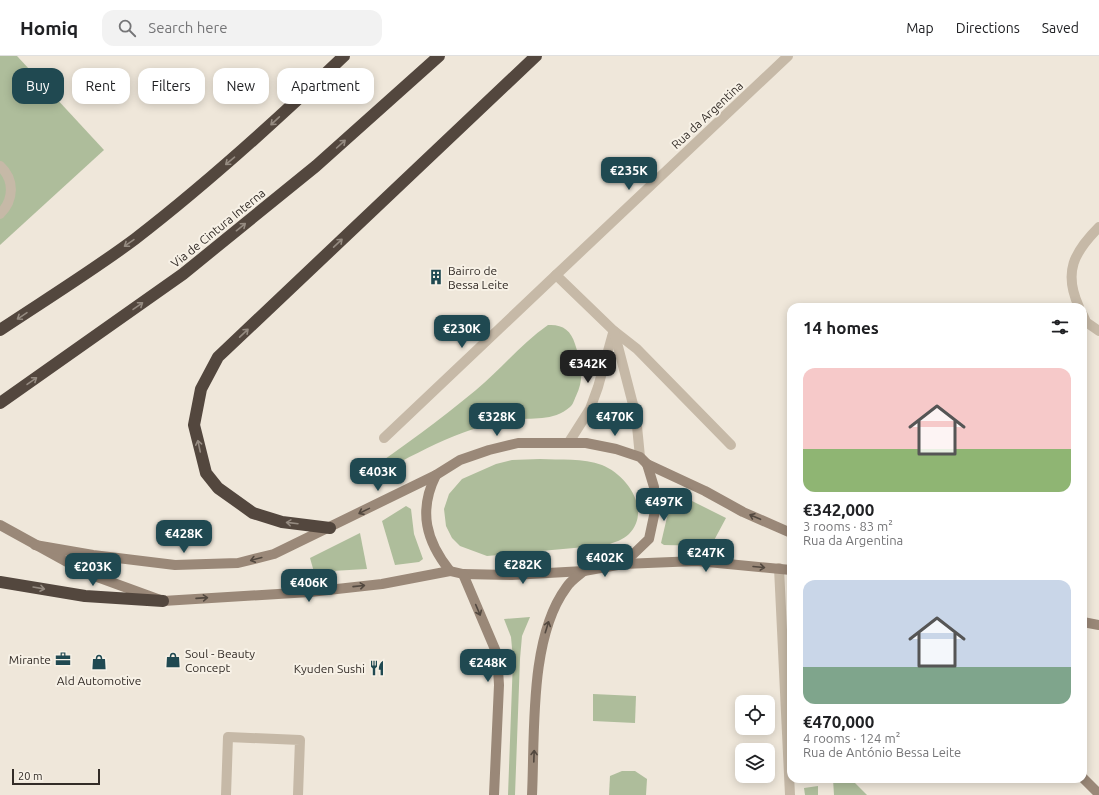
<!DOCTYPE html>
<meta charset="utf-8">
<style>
body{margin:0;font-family:Ubuntu,sans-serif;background:#f2f2f2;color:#202124;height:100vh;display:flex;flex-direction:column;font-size:15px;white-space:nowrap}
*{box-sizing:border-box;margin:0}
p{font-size:13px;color:#757577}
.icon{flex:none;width:22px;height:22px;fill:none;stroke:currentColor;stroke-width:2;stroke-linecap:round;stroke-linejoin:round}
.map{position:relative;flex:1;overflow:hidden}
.side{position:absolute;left:787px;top:247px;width:300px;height:480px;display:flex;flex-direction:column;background:#fff;border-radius:12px;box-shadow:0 2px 10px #0003}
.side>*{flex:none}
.top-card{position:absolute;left:12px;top:12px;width:380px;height:36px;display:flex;gap:8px}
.controls{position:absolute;left:735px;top:639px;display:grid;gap:8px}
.controls a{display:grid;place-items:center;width:40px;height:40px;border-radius:8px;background:#fff;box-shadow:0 2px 10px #0003;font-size:20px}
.scale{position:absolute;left:12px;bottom:10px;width:88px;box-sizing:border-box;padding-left:4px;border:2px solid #332c27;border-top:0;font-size:11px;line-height:14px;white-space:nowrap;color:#332c27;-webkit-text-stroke:3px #f7f1e6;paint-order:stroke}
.price{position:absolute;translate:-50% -34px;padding:0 9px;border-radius:8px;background:#204951;color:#fff;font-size:13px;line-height:26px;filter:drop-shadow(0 1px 2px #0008)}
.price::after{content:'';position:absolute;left:50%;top:24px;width:12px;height:9px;margin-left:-6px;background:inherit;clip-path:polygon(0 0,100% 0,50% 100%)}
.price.selected{background:#222;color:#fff}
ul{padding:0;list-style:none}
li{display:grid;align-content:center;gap:8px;height:212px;padding:0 16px}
li span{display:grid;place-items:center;height:124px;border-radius:12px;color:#555}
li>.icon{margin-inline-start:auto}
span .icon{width:72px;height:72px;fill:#fffc;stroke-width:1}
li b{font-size:17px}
h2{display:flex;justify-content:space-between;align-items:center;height:48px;padding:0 16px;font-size:17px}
.pill{padding:0 14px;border-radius:12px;background:#fff;box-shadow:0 2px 10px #0003;font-size:14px;line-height:36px}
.pill.selected{background:#204951;color:#fff}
header{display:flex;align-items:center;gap:24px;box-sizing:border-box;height:56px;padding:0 20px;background:#fff;border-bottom:1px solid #e0e0e0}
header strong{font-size:19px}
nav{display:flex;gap:22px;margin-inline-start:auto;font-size:14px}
.search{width:280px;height:36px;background:#f2f2f2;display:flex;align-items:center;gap:10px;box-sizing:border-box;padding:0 14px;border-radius:12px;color:#757577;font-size:15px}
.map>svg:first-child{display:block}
</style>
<header>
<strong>Homiq</strong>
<div class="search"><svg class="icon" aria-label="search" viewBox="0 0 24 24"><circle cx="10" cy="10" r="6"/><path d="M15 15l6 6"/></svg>Search here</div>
<nav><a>Map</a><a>Directions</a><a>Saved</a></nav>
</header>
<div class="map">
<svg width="1099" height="739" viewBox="0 0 1099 739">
<rect width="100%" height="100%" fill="#efe7da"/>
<g fill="#aebd9b">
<polygon points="0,0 17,0 104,94 0,189"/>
<path d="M 548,269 C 562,268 571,274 575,288 C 581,306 585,322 576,340 C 574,344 573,349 570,351 C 553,366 532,361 512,364 C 459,371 413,400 366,424 L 364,418 C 402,391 440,364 476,334 C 501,313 521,288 548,269 Z"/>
<path d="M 540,403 C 560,404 583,402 602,409 C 627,419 652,454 629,478 C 623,484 615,486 607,489 L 487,500 L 460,490 L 452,482 L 446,470 L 444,453 L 449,438 L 462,423 L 496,408 L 512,404 Z"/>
<polygon points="668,435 672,435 726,462 711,490 664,489 661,487 668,457 666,439"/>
<polygon points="406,450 411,453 414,478 423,503 419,506 395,509 382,465"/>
<polygon points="360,477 367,513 314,516 310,502"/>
<polygon points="530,561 522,580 520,603 515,739 508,739 513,603 511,581 504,563"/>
<polygon points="593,638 636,640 635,667 593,665"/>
<polygon points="622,715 635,715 647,723 646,739 609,739 610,720"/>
<polygon points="833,723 851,723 867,739 834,739"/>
<polygon points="818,730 818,739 805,739 804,732"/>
</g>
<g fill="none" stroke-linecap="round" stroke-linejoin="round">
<g stroke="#c6b9a7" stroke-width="10">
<path d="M 0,110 C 15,124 14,144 0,158"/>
<path d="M 1079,251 C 1063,216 1074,196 1099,171"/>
<polyline points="1083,259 1086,266 1099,275"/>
<polyline points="614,275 637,293 731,389"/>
<polyline points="226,739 228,681 300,684 298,739"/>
</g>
<g stroke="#c6b9a7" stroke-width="10">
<polyline points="384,382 556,219"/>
<polyline points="569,386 590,353 598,331 613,277"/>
<polyline points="640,401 636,360 614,275 556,219 788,0"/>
<polyline points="779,512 790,739"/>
</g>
<g stroke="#9a8878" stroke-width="10">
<path d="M 436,419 C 418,455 426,485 450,515 L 463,518 L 512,519 L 584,515 L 623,508 L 697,505 L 791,514"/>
<polyline points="0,469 89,518 163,545 310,536 382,528 450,515"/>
<polyline points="35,489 93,499 175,509 238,507 274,498 436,419 460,404 489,394 518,387 586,387 616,393 640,401 647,408 705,435 743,456 791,477"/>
<polyline points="623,508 649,483 655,455 654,431 647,408"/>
<polyline points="463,518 497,598 499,629 494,739"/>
<polyline points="1083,566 1099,569"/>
<polyline points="1083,722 1099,738"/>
<path d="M 532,739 C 535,678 529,582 566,532 C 570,525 578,520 584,515"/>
</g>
<g stroke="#53473e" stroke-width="12">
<path d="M 0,274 C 45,244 92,215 135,183 C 209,126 277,64 344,0"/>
<polyline points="0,347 183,218 316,110 439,0"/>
<polyline points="330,472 282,466 253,457 218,432 206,417 194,369 201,333 218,301 536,0"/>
<polyline points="0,526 85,540 163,545"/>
</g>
</g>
<defs><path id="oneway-shaft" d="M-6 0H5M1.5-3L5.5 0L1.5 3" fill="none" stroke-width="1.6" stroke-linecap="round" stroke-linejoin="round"/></defs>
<g stroke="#958b81">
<use href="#oneway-shaft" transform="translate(275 65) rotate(137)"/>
<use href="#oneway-shaft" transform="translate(341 88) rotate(-42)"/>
<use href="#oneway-shaft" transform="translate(230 105) rotate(140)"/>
<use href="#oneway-shaft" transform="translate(241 171) rotate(-39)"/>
<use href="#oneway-shaft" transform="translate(129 187) rotate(145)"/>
<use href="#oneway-shaft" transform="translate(338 187) rotate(-43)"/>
<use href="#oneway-shaft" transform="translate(138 250) rotate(-35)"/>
<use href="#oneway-shaft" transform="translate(22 260) rotate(146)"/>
<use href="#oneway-shaft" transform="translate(244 277) rotate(-43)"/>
<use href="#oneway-shaft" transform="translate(32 325) rotate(-35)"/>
<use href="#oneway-shaft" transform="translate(199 390) rotate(-102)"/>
<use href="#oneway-shaft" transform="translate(292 467) rotate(-173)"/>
<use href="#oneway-shaft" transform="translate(39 532) rotate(10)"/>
</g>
<g stroke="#52483f">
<use href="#oneway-shaft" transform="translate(364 455) rotate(154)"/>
<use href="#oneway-shaft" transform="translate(755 461) rotate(-157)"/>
<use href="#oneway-shaft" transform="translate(256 503) rotate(165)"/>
<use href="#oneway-shaft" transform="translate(759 511) rotate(5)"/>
<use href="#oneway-shaft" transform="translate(359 530) rotate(-6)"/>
<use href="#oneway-shaft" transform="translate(202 542) rotate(-4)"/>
<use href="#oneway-shaft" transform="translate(478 554) rotate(67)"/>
<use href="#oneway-shaft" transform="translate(547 571) rotate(-73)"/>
<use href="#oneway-shaft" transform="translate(534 700) rotate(-88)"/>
</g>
<defs>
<g id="building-bare" transform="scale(1.2)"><path d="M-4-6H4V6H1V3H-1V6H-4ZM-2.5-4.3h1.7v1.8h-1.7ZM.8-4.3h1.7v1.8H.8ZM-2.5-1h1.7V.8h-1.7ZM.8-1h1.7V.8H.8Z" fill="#204951" stroke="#f7f1e6" stroke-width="2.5" paint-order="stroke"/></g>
<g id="office-bare" transform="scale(1.2)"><path d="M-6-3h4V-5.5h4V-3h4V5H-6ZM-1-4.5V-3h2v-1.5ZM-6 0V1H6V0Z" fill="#204951" stroke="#f7f1e6" stroke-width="2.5" paint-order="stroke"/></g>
<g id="shop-bare" transform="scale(1.2)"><path d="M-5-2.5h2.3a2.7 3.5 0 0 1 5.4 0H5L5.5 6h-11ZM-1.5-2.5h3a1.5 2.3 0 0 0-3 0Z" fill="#204951" stroke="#f7f1e6" stroke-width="2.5" paint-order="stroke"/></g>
<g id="restaurant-bare" transform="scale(1.2)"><path d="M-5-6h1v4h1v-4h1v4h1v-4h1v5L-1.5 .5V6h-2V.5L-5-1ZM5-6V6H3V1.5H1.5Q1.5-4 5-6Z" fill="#204951" stroke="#f7f1e6" stroke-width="2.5" paint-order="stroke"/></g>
</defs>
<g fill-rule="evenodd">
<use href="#building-bare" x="436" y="221"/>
<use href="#office-bare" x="63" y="603"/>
<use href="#shop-bare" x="173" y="604"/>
<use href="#shop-bare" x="99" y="606"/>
<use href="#restaurant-bare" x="377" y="612"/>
</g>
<g text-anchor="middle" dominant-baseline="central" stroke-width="4" stroke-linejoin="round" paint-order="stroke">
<g font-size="12" fill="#332c27" stroke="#f7f1e6">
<text transform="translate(707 59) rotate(-43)">Rua da Argentina</text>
<text transform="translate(218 172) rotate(-39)">Via de Cintura Interna</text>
</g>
<g font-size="12" fill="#332c27" stroke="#f7f1e6" text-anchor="start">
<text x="448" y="214">Bairro de<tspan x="448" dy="14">Bessa Leite</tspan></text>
<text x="185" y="597">Soul - Beauty<tspan x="185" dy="14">Concept</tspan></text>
<text x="51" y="603" text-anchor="end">Mirante</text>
<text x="365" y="612" text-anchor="end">Kyuden Sushi</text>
<text x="99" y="624" text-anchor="middle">Ald Automotive</text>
</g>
</g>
</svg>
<div class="controls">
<a><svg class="icon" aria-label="locate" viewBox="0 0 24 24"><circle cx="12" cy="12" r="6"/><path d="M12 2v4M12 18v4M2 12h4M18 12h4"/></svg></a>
<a><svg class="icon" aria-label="layers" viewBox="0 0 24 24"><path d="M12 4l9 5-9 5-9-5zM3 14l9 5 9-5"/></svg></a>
</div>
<div class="scale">20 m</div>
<b class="price" style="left:629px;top:135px">€235K</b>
<b class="price" style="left:462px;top:293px">€230K</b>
<b class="price selected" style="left:588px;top:328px">€342K</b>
<b class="price" style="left:497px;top:381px">€328K</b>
<b class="price" style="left:615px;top:381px">€470K</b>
<b class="price" style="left:378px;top:436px">€403K</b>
<b class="price" style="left:664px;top:466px">€497K</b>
<b class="price" style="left:184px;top:498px">€428K</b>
<b class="price" style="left:706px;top:517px">€247K</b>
<b class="price" style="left:605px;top:522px">€402K</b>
<b class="price" style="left:523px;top:529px">€282K</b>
<b class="price" style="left:93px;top:531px">€203K</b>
<b class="price" style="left:309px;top:547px">€406K</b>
<b class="price" style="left:488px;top:627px">€248K</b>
<div class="top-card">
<a class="pill selected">Buy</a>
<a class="pill">Rent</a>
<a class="pill">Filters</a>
<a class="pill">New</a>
<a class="pill">Apartment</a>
</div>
<section class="side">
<h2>14 homes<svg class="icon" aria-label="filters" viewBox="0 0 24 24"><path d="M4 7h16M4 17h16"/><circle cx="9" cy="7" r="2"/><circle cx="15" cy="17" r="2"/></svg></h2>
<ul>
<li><span style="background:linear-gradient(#f6c9c9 65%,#8fb573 0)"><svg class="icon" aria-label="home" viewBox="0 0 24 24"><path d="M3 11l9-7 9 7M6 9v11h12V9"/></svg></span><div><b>€342,000</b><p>3 rooms · 83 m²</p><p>Rua da Argentina</p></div></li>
<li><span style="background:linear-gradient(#c9d6e8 70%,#7fa58c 0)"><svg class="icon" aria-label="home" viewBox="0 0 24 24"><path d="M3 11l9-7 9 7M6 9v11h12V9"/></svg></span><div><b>€470,000</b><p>4 rooms · 124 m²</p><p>Rua de António Bessa Leite</p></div></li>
</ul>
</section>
</div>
